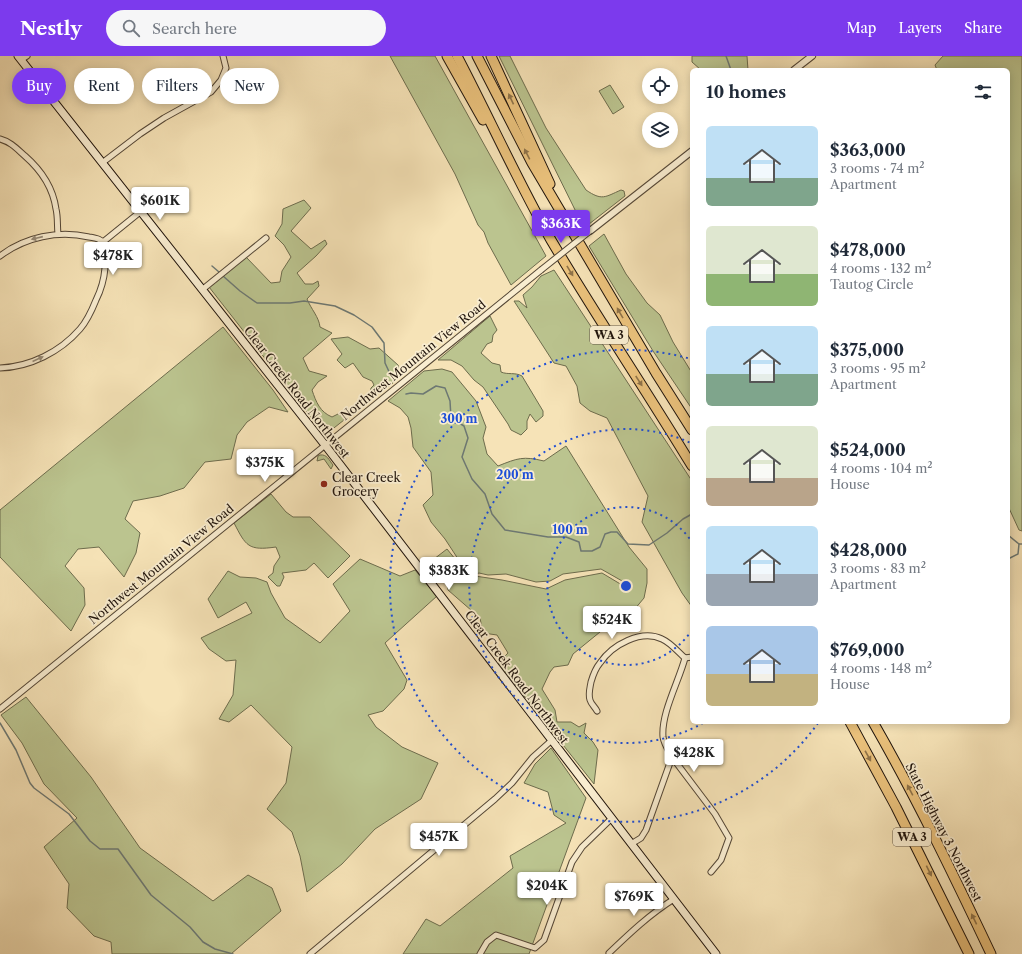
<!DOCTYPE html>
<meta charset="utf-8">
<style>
body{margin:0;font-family:"Libre Caslon Text",serif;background:#f6f6f7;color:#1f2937;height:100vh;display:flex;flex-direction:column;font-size:15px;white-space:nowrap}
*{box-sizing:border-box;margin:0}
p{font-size:13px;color:#747a83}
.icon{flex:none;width:22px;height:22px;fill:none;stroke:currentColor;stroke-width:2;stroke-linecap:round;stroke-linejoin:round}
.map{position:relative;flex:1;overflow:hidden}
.drawer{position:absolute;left:690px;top:12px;width:320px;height:656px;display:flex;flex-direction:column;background:#fff;border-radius:6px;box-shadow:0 2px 10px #0003}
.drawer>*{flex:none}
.hud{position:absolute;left:12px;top:12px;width:380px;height:36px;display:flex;gap:8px}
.buttons{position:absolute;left:642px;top:12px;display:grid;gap:8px}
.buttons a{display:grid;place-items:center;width:36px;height:36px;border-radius:50%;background:#fff;box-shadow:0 2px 10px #0003;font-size:20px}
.price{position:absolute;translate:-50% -34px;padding:0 9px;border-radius:4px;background:#fff;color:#222;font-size:13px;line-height:26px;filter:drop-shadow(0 1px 2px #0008)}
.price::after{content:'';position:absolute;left:50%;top:24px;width:12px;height:9px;margin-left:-6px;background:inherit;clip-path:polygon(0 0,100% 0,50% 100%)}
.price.active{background:#7c3aed;color:#fff}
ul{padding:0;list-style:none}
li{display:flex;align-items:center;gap:12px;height:100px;padding:0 16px}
li span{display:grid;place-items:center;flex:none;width:112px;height:80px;border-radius:6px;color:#555}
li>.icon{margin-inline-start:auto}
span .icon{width:48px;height:48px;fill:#fffc;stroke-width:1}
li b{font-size:17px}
h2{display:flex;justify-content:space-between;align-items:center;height:48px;padding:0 16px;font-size:17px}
.tag{padding:0 14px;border-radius:18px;background:#fff;box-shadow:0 2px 10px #0003;font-size:14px;line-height:36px}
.tag.active{background:#7c3aed;color:#fff}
header{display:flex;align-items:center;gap:24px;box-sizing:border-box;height:56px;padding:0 20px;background:#7c3aed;color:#fff}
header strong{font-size:19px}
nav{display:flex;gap:22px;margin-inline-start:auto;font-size:14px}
.search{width:280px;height:36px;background:#f6f6f7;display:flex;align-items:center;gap:10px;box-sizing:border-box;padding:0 14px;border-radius:22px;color:#747a83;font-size:15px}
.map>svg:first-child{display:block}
</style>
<header>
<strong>Nestly</strong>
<div class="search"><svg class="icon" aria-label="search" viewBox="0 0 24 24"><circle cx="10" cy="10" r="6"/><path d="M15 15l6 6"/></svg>Search here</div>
<nav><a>Map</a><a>Layers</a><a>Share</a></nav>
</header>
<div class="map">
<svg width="1022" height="898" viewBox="0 0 1022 898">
<rect width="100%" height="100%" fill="#f6e3b7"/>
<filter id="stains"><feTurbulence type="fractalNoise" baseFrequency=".005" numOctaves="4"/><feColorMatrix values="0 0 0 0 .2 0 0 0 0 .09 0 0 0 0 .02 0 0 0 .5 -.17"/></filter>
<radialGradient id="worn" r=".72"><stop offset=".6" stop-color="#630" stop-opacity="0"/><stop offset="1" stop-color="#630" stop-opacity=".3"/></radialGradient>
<g fill="#bbc48f" stroke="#6d6c4d">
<polygon points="390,0 435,0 546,200 511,229 488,187 484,176 478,169 455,118"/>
<path d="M 499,0 L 510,0 L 546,72 L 586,134 C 602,145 605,141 621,134 L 624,135 L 625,140 L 584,172 Z"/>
<polygon points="692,0 747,0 748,14 701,14 692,6"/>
<polygon points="943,0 1022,0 1022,475 1019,474 1008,450 1008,14 937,14 935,9"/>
<polygon points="610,29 624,51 613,58 599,35"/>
<path d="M 304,144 L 311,152 L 291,175 L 311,193 L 325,184 L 327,188 L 316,200 L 297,217 L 305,228 L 313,228 L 318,225 L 319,230 L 307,243 C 311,253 319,261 320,271 L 332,277 L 303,302 L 309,315 L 327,320 L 318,326 L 312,334 C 316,346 320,356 332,361 L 338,358 L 343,360 L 344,364 L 325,379 L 209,231 L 246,201 L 271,227 L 280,226 L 282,215 L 291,201 L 284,189 L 275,180 L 282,168 L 283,153 Z"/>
<polygon points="604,178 626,218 647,247 660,259 673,286 692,317 692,353 653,295 589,190"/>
<polygon points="554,214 692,425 692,551 682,537 642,466 648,440 607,362 590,355 580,347 577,330 566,310 554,307 514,245 519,245 527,252 523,239 532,231 541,220"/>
<path d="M 490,260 L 497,274 L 493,279 L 492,286 L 487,288 L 481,297 L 492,307 L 500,309 L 501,316 C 508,319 515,316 522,320 L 543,355 L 543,360 L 536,366 L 530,358 L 527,365 L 527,373 L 521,379 L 511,374 L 508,368 L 483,331 L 474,324 L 462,310 L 451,304 L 438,304 Z"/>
<polygon points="223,271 273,334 288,356 269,351 247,366 237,379 231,403 205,406 184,432 160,440 133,445 125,463 140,477 136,497 124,521 99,491 78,493 65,510 84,532 85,549 71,575 0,501 0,454"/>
<polygon points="348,281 370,293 379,292 398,309 401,317 392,328 375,340 371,344 369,341 371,332 374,329 372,325 363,321 353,307 345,312 337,304 342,298 331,283"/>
<path d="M 442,313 L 452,316 L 476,345 L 486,371 L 483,382 L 487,398 L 498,410 C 518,402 523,400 544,405 L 566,390 L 629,491 L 647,513 L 647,527 L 644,542 L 634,554 L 617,555 L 611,567 L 573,598 L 568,609 L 554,611 L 550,616 L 542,633 L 555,654 L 557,666 L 571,666 L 579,671 L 586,667 L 584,677 L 593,686 L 598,694 L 594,728 L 498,607 L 508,597 L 497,579 L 483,577 L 480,562 L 448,534 C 448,522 437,515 434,503 L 447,493 L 468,519 L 502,524 L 546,533 L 565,524 L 602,517 L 627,532 L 631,530 L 601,513 L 563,518 L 550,525 L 536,526 L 506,518 L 488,519 L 479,517 L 473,519 L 462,509 L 445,483 L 431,466 L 423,449 L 433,439 L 431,416 L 413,391 L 411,372 L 408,361 L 400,352 L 388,345 L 424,315 Z"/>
<path d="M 320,399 C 327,398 329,404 333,409 L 331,413 L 324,403 L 317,405 L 318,400 Z"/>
<path d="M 271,438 L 286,456 L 293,461 L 310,461 L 350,500 L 328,522 L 314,507 L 306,514 L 282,517 L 284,521 L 280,530 L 277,530 L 268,521 L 273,517 L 274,510 L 280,501 L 276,491 C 248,495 246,490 234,467 Z"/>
<polygon points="360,503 400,520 415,514 437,540 385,587 407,624 404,633 383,655 368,659 376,671 402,691 438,707 421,743 375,773 342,808 307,836 300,800 292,776 267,753 286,727 292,691 251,649 229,666 219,663 233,639 236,604 226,605 209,593 201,582 252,557 246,546 218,562 208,543 228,515 240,521 256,522 267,526 271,537 285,562 320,587 350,555 333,528"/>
<polygon points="26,641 91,721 140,792 213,845 248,819 272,832 281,855 231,898 112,898 111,886 94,880 67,852 69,828 44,791 77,762 44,728 22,687 1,659"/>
<polygon points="551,692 586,742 529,898 403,898 426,863 440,870 513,812 510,800 566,767 554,759 548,736 524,727 535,708"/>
</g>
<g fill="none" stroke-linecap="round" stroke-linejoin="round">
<g stroke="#6d7873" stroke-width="1.5">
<polyline points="726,0 731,14"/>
<polyline points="212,210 219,216"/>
<polyline points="223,220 240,235 257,247 290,247 304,245 335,250 354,259 372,271 384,287 385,307 392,322"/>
<polyline points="406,338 411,337 423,338 436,330 445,332 450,345 451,362 464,370 468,382 462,401 472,423 485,438 492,458 505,474 548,481 566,481 579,486 581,495 592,495 600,491 605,478 611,476 617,476 628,488 649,489 667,477 683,463 692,458"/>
<polyline points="1008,479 1019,488 1022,488"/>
<polyline points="1008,503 1018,498 1019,488"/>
<polyline points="0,667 16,694 30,727 34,732 69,758 90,785 100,793 118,793 151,839 190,871 203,886 215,893 233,898"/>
</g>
<g stroke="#554736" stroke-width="7">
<g id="minor">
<polyline points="21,4 27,0"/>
<path d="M 0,83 C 11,86 17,93 25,100 C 41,114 53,132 56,153 C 58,161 57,169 58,178"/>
<polyline points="102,107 140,78 164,62 211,36 221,24 226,12 223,0"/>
<polyline points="103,186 140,156"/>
<path d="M 0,200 C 25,181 58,174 89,181 C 96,182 103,183 106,191 C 108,197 105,206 105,212 C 104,224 101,234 96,244 C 92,254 87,265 80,273 C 60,296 30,311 0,312"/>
<polyline points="203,233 266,182"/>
<path d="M 685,602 C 679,625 661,657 663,681 C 664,688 668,694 672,701 L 715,758 L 729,782 L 721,804 L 711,816"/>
<polyline points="685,602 692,601"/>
<polyline points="0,653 541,214"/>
<path d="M 597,655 C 595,651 591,648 590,644 C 588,638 590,632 591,626 C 593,619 595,613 600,607 C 612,589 641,573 662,583 C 671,587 678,596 685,602"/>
<polyline points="631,788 641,782 646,774 672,701"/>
<path d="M 609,897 C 630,877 650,858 674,843"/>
<polyline points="310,898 495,743 512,727 533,701 552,684"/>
<polyline points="480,898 487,886 496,879 535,892 544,884 572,806 582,791 612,762"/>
</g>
</g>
<g stroke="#554736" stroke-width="8">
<g id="tertiary">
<polyline points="794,14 812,0"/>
<polyline points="590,175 692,95"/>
</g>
</g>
<g stroke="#1f130b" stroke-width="9">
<polyline id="secondary" points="18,0 325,389 716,898"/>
</g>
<g stroke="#1f130b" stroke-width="11">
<g id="motorway">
<polyline points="447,0 483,64"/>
<path d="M 457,0 C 489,61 517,124 551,184 C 596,260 646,334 692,410"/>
<polyline points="477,0 532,107 656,317 692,374"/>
<polyline points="491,0 550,128"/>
<polyline points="850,666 896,751 969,898"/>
<path d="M 873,666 C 916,741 954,820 991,898"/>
</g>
</g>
<use href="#minor" stroke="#f9edd0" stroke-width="5"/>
<use href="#tertiary" stroke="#f9edd0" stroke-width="6"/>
<use href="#secondary" stroke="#f9edd0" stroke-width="7"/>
<use href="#motorway" stroke="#ebc27c" stroke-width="9"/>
<g stroke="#554736" stroke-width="7" stroke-linecap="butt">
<polyline id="minor-bridge" points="541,214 590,175"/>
</g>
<use href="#minor-bridge" stroke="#f9edd0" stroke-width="5"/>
</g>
<defs><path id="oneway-solid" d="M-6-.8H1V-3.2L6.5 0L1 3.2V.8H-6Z"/></defs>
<g fill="#8f7349">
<use href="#oneway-solid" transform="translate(511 43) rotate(-115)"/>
<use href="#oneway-solid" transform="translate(527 98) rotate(-117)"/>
<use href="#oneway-solid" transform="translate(570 215) rotate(59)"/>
<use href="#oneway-solid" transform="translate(620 257) rotate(-120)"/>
<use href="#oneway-solid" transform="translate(639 325) rotate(57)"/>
<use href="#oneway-solid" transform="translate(868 700) rotate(61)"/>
<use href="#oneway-solid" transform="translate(910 734) rotate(-118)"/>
<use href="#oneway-solid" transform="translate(929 815) rotate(64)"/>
<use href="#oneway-solid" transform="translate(974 863) rotate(-116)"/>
</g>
<g fill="#978b77">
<use href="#oneway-solid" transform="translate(37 182) rotate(167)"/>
<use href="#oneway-solid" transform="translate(38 303) rotate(-25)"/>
</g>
<g fill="none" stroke="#1d4ed8" stroke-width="2" stroke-dasharray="2 4">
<path d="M692 574A79 79 0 1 1 692 486"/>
<path d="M703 667A157 157 0 1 1 691 387"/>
<path d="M818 667A236 236 0 1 1 691 303"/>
</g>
<circle fill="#8f2418" stroke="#f9edd0" stroke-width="1.5" cx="324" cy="428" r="4"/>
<g text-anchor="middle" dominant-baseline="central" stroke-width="3.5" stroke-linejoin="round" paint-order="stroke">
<g fill="#f9edd0" stroke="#605446" stroke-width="1">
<rect x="590" y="270" width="38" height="18" rx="3"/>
<rect x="893" y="772" width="38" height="18" rx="3"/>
</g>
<g font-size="11" font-weight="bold" fill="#1f130b">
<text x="609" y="279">WA 3</text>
<text x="912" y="781">WA 3</text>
</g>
<g font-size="12" fill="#1f130b" stroke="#f9edd0">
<text transform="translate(413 304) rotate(-39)">Northwest Mountain View Road</text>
<text transform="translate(297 336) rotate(52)">Clear Creek Road Northwest</text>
<text transform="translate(161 508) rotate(-39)">Northwest Mountain View Road</text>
<text transform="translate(517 621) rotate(53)">Clear Creek Road Northwest</text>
<text transform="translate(944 776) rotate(63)">State Highway 3 Northwest</text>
</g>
<g font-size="12" fill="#1f130b" stroke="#f9edd0" text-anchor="start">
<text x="332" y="421">Clear Creek<tspan x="332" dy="14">Grocery</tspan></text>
</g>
</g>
<circle cx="626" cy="530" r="6" fill="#1d4ed8" stroke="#f9edd0" stroke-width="2"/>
<g font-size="12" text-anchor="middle" font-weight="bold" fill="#1d4ed8" stroke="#f9edd0" stroke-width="3.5" stroke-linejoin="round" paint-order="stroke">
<text x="459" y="367">300 m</text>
<text x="515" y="423">200 m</text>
<text x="570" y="478">100 m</text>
</g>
<rect width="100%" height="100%" filter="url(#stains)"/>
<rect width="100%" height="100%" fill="url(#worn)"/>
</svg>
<div class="buttons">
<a><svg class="icon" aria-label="locate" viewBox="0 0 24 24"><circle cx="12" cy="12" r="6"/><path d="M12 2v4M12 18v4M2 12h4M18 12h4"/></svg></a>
<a><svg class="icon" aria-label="layers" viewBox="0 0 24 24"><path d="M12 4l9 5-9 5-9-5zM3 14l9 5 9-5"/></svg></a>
</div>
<b class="price" style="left:160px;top:165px">$601K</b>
<b class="price active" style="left:561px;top:188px">$363K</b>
<b class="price" style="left:113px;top:220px">$478K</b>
<b class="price" style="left:265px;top:427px">$375K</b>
<b class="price" style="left:449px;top:535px">$383K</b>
<b class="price" style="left:612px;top:584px">$524K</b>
<b class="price" style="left:694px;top:717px">$428K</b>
<b class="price" style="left:439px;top:801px">$457K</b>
<b class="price" style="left:547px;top:850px">$204K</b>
<b class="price" style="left:634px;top:861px">$769K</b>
<div class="hud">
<a class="tag active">Buy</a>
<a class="tag">Rent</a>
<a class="tag">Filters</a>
<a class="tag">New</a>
</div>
<section class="drawer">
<h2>10 homes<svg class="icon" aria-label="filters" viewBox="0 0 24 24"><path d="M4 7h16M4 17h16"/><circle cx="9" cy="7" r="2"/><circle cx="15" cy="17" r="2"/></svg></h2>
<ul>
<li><span style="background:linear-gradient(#bfe0f5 65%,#7fa58c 0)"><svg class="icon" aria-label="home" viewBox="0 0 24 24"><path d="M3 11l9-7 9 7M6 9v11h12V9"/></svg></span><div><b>$363,000</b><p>3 rooms · 74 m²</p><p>Apartment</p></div></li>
<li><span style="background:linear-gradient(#dfe7d0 60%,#8fb573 0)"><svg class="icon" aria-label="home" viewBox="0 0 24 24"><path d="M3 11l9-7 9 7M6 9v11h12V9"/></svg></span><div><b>$478,000</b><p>4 rooms · 132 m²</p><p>Tautog Circle</p></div></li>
<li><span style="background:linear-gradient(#bfe0f5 60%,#7fa58c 0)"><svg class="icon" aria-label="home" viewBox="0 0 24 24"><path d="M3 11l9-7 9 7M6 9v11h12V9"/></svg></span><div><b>$375,000</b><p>3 rooms · 95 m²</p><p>Apartment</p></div></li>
<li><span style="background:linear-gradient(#dfe7d0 65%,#b9a48a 0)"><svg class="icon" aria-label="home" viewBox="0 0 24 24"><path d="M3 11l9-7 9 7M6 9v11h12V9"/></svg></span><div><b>$524,000</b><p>4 rooms · 104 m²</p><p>House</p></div></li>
<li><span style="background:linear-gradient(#bfe0f5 60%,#9aa5b1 0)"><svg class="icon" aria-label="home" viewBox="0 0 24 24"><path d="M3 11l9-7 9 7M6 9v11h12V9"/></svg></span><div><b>$428,000</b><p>3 rooms · 83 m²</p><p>Apartment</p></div></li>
<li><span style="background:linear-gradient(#a9c7e8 60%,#c2b280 0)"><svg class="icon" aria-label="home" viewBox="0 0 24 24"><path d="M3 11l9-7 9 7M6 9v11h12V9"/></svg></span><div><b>$769,000</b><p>4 rooms · 148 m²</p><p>House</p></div></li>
</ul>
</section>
</div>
